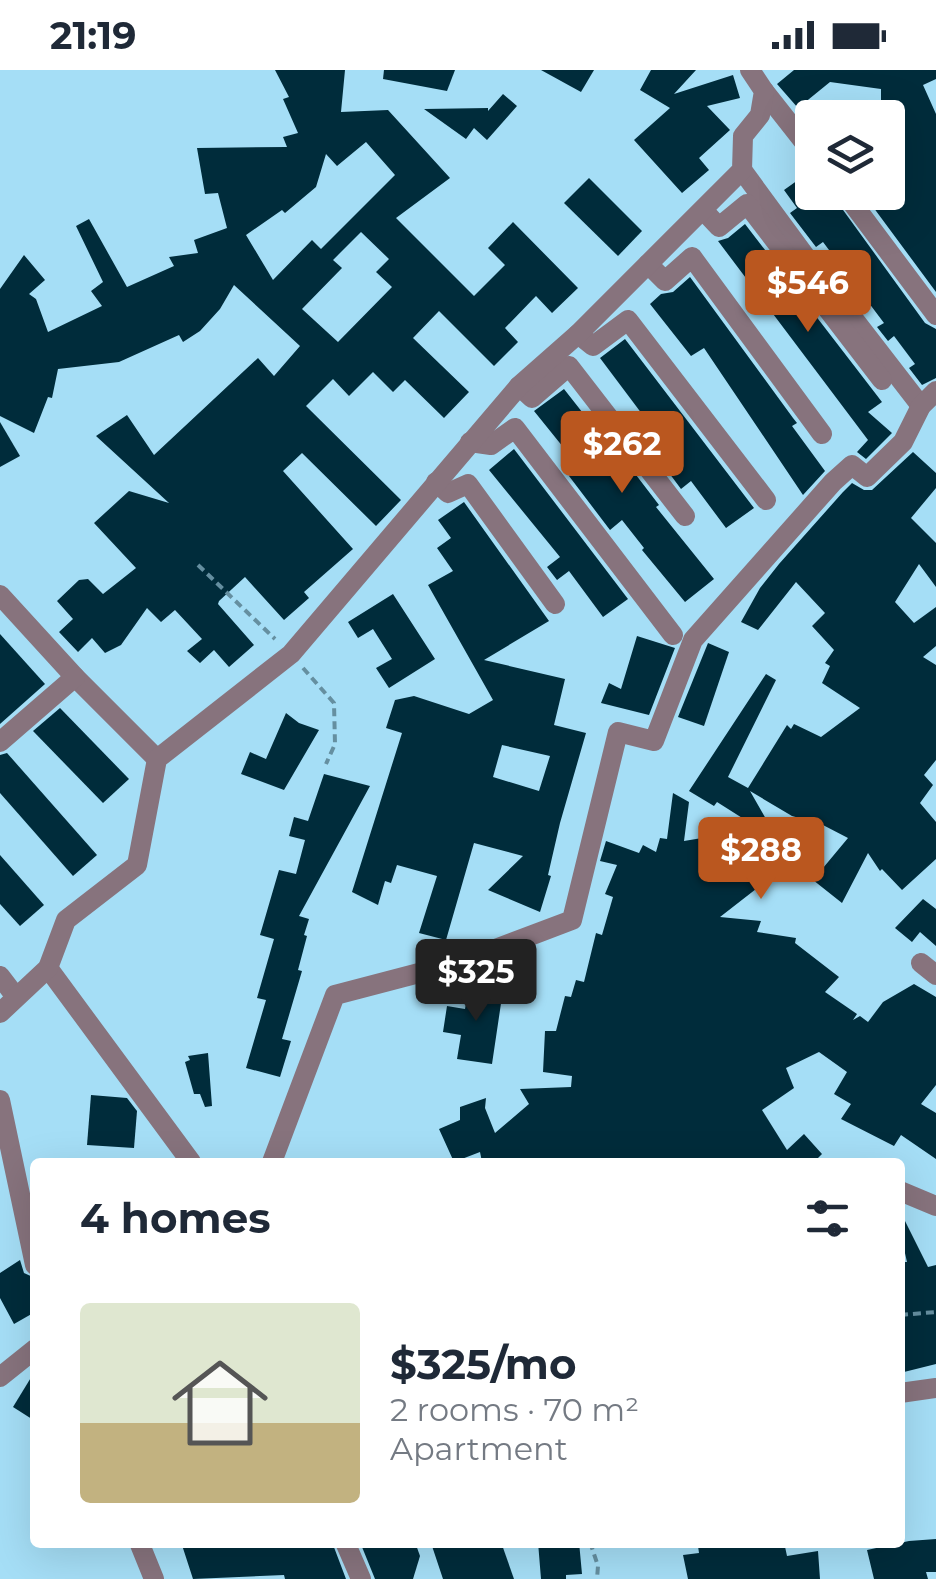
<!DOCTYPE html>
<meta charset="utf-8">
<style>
body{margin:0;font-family:Montserrat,sans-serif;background:#f2f2f3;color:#1f2937;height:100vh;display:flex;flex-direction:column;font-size:38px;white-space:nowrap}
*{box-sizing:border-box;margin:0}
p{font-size:32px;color:#747a83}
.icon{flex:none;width:55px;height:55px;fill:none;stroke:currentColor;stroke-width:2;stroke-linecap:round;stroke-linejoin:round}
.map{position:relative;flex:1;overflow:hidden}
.details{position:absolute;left:30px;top:1088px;width:875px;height:390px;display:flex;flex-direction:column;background:#fff;border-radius:10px;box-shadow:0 10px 40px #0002}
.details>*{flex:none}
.tools{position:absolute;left:795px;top:30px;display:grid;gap:20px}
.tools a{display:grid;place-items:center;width:110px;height:110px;border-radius:10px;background:#fff;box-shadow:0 10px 40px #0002;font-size:50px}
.price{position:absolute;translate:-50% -85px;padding:0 22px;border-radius:10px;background:#ba571f;color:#fff;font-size:32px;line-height:65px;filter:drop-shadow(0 2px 5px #0008)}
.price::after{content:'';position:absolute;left:50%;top:60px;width:30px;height:22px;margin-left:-15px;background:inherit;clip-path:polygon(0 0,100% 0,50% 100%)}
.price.on{background:#222;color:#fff}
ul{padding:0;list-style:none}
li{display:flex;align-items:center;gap:30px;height:250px;padding:0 50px}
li+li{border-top:2px solid #e0e1e3}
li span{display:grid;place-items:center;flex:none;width:280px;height:200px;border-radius:10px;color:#555}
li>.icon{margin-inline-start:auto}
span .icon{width:120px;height:120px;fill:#fffc;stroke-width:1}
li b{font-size:42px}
h2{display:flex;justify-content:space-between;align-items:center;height:120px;padding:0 50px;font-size:42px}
.status{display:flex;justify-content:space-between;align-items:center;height:70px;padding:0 50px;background:#fff;direction:ltr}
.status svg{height:28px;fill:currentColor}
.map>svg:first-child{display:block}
</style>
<div class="status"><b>21:19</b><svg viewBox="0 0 49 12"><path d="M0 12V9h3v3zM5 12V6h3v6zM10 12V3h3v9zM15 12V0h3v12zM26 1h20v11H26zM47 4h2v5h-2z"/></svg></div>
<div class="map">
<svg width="936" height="1509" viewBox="0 0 936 1509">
<rect width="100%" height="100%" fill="#a5def6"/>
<g fill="#002c3b" fill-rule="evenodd">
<path d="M 275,0 L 345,0 L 341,42 L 388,40 L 450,108 L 396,148 L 474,226 L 505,195 L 488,178 L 513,152 L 578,218 L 552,243 L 536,226 L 505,258 L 518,272 L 494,296 L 439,241 L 413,268 L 469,322 L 444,348 L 405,310 L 393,322 L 373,302 L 349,326 L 333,309 L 306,336 L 401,430 L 376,456 L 302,383 L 283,401 L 353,479 L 304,522 L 309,528 L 284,550 L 245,507 L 219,531 L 218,534 L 254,575 L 229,597 L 214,580 L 200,593 L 187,581 L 202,569 L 175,540 L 161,552 L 147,538 L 121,575 L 105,583 L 92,568 L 78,582 L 59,562 L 73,549 L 57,531 L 79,510 L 88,509 L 103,524 L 136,498 L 94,453 L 129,421 L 169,433 L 96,366 L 127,345 L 154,385 L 258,288 L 274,306 L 300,276 L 234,215 L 220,239 L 200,261 L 183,272 L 179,265 L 119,292 L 58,299 L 52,328 L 48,327 L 34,363 L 0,346 L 0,219 L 24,185 L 45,210 L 29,224 L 36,229 L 48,262 L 102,236 L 91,221 L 103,212 L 76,156 L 89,149 L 127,217 L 174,196 L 169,187 L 198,183 L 194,170 L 227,158 L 218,123 L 205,124 L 197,78 L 287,77 L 283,67 L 298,63 L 283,29 L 289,27 ZM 366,72 L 395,105 L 321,179 L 312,170 L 273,210 L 246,165 L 282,140 L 285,143 L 316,117 L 326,84 L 337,96 ZM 361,162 L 389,189 L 376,202 L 392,217 L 338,272 L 302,239 L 342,198 L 333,190 Z"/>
<polygon points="384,0 455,0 447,21 383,9"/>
<polygon points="541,0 594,0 581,22"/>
<polygon points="651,0 696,0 674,24 733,5 740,28 707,36 730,60 699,88 709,100 682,123 634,70 670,38 640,20"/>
<polygon points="794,0 936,0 936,9 923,15 936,44 936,222 862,122 888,122 888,97 901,88 888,61 888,48 881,39 881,19 830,12 798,38 777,14"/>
<polygon points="503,24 517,36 487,70 474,58 466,69 424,39 488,38 488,41"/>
<polygon points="812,100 812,122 830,122 925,253 936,259 936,308 922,315 909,298 915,294 894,266 888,271 877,257 884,253 823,172 816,177 790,143 797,138 784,120"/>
<polygon points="589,108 642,161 618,186 564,133"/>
<polygon points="745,154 882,332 868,342 892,363 866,389 857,382 868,370 718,171 728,168"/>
<polygon points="690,207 793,348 797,353 792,356 825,401 803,425 704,278 691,286 650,234 661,224 673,222"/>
<polygon points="625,269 754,438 726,458 691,411 681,419 655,384 666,376 600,288"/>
<polygon points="564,319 630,403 633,401 659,435 656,437 714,509 685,532 642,480 644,478 622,450 610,460 569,406 580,398 534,341"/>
<polygon points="0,352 20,386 0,397"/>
<polygon points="514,379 628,529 603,547 569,501 557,510 547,497 560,487 489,400"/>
<polygon points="913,382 936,403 936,418 911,448 936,473 936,517 919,494 895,532 914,553 936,537 936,576 923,587 936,595 936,690 924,705 933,715 920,733 936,752 936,789 902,820 882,799 880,801 868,783 842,833 813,810 848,768 821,754 792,746 750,721 782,777 767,793 730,782 756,819 720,847 761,851 757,862 796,868 795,873 839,907 825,922 857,944 853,950 860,946 868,952 883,932 914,914 936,927 936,1015 921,1034 936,1043 936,1089 901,1065 894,1076 841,1049 851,1034 834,1024 847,1002 819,982 786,998 794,1018 762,1040 787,1080 804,1064 822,1084 814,1092 482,1092 480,1082 454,1092 439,1059 460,1050 460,1037 486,1028 485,1038 495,1063 529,1034 520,1019 571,1017 572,1006 543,1002 545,961 556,961 565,926 571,927 576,910 584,912 596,863 602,865 613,827 605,824 617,795 600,791 606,771 639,783 643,775 656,782 660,768 667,769 673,723 689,732 684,771 708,767 717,779 758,758 717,732 714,736 689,721 766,604 776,610 728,707 748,718 787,655 791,659 794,654 821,667 860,638 822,613 830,596 825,593 834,580 812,556 825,543 796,512 758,560 741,552 760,518 779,494 843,422 852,413 864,420 872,420"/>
<path d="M 464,432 L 549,551 L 484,590 L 565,609 L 554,655 L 586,663 L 560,753 L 548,805 L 551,806 L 540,842 L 488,820 L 523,786 L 474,773 L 446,870 L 419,863 L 437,806 L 397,795 L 391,813 L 385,811 L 378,835 L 352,822 L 402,663 L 386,658 L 395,630 L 414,626 L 469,644 L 493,630 L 428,515 L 453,501 L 437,478 L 451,468 L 438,450 ZM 502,675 L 550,686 L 539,721 L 493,707 Z"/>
<polygon points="393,524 435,589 389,618 376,598 392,589 373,559 358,568 348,552"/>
<polygon points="0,564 45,614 0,654"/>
<polygon points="637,566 675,578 649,645 601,633 609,613 621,619"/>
<polygon points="708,573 729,582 704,656 678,647"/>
<polygon points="60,638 129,709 103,733 33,661"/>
<polygon points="286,643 299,653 319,660 284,720 241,704 250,682 266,689"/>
<polygon points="7,683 97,785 73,806 0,723 0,685"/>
<polygon points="324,704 370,716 299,846 309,849 304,865 307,866 298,900 302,901 282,969 291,971 280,1007 246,998 266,930 257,928 274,869 260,865 279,800 296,804 305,770 289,766 294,747 308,751"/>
<polygon points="0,785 44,835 20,856 0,834"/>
<polygon points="923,829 936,839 936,876 920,862 912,872 895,858"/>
<polygon points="469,915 503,920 492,994 457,989 461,965 443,962 447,936 465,939"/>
<polygon points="208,983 212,1036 205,1037 200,1024 194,1024 185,992 190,990 188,986"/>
<polygon points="91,1025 127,1028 137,1041 134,1078 87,1075"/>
<polygon points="904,1149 928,1197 936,1195 936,1294 900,1303 900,1192 907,1192 900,1161 900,1150"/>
<polygon points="20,1190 24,1203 35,1208 35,1242 14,1254 0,1228 0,1203"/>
<polygon points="35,1301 35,1351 13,1337"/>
<polygon points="936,1469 936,1502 926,1502 928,1509 874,1509 867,1480 909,1471"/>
<polygon points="181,1472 332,1472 346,1509 285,1509 284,1505 193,1509"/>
<polygon points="360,1472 415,1472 420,1486 413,1509 375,1509"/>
<polygon points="445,1472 501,1472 514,1509 443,1509 432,1476"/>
<polygon points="538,1472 579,1472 582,1504 566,1505 566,1509 541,1509"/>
<polygon points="715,1472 784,1472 787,1486 818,1481 820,1509 688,1509 683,1485 699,1483 698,1476"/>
</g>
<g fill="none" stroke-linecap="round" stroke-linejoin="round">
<g stroke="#658fa0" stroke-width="4" stroke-dasharray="8 5" stroke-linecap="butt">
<polyline points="198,495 275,569"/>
<polyline points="303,598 334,633 335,674 326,694"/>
<polyline points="900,1245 936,1242"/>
<polyline points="590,1472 598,1496 597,1509"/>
</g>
<g stroke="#87737d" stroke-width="20">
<polyline points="764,21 812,82"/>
<polyline points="742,100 805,186 921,336"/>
<polyline points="844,122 936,245"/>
<polyline points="703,140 719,157 747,134 882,310"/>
<polyline points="648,194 665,211 692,187 822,364"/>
<polyline points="578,264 593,276 628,250 766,430"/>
<polyline points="519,316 532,328 569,296 685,446"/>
<polyline points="470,372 491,375 515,358 673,565"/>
<polyline points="436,412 448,423 468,414 555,534"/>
<polyline points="0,525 75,607 157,689"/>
<polyline points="0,672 75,607"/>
<polyline points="921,893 936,905"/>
<polyline points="48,898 191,1092"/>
<polyline points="0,906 16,927"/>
<polyline points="0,943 48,898 66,850 137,795 157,689 291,584 519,316 578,264 742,100 743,66 760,45 764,21 750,0"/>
<polyline points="0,1030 35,1195"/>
<polyline points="272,1092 335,925 461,892 572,850 618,662 654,671 693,570 833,412 852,395 867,407 903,372 921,336 936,321"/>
<polyline points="900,1121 936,1136"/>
<polyline points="0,1307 35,1279"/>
<polyline points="900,1323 936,1318"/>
<polyline points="139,1472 154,1509"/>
<polyline points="345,1472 361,1509"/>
</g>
</g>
</svg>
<div class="tools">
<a><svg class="icon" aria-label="layers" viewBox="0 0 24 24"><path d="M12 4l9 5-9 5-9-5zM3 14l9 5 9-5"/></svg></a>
</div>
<b class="price" style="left:808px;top:265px">$546</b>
<b class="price" style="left:622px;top:426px">$262</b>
<b class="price" style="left:761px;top:832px">$288</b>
<b class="price on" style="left:476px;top:954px">$325</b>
<section class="details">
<h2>4 homes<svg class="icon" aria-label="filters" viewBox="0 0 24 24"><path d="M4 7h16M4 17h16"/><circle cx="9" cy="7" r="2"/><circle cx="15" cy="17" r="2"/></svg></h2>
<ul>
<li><span style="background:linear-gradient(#dfe7d0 60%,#c2b280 0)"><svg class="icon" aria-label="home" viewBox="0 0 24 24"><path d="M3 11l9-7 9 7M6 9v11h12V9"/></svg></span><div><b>$325/mo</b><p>2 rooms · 70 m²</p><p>Apartment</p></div></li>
</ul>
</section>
</div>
